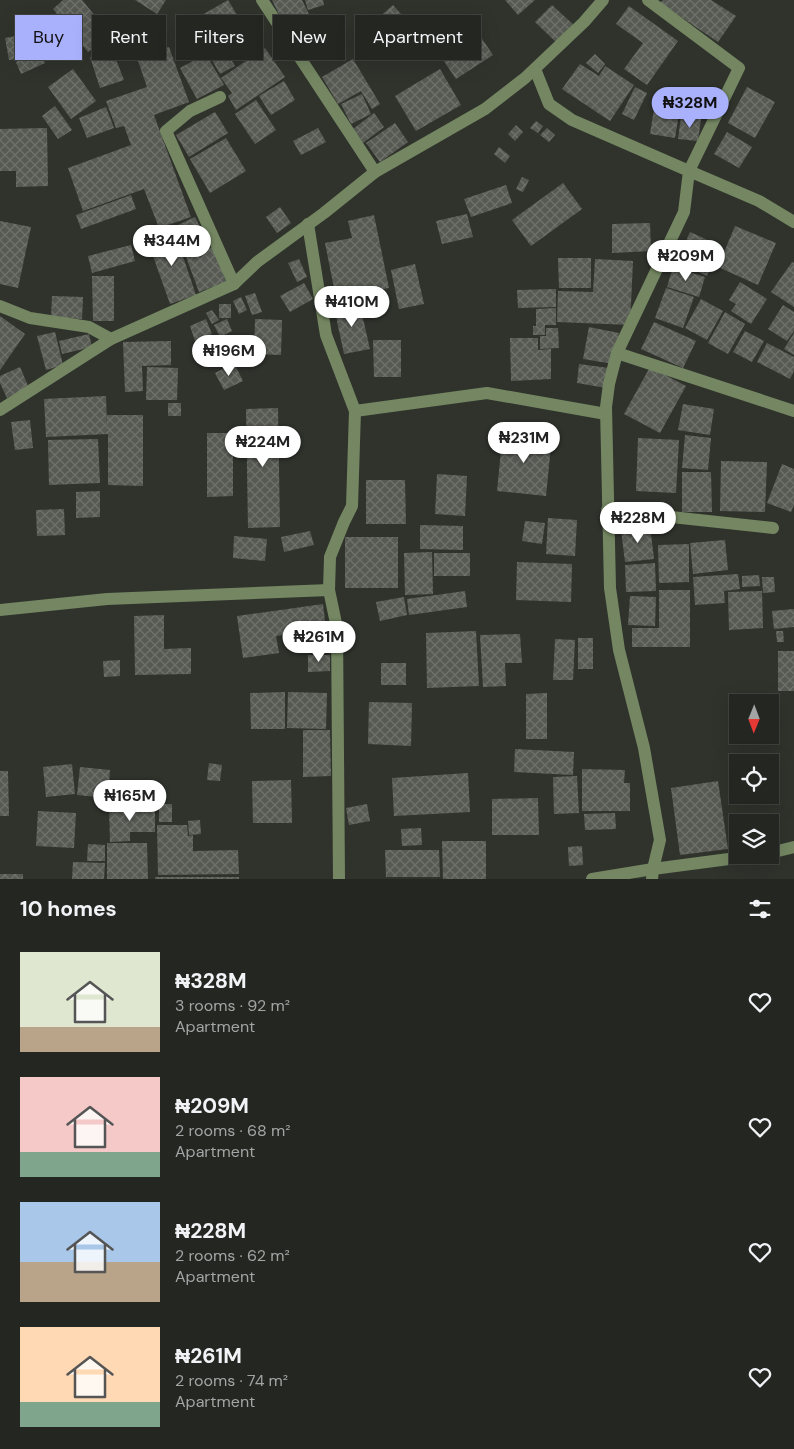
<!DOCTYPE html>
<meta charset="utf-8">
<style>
body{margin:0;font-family:"DM Sans",sans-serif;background:#2b2e2a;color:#f1f3f6;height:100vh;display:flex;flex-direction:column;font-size:19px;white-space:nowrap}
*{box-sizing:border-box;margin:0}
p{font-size:16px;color:#a3a5a5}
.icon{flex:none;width:28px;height:28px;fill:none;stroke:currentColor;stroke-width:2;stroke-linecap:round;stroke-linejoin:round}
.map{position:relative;height:879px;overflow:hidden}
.drawer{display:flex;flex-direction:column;background:#232621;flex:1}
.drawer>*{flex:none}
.hud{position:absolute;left:15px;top:15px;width:500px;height:45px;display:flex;gap:10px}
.needle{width:32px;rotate:181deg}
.fabs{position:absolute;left:729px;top:694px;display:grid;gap:10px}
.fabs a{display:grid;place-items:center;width:50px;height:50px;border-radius:0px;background:#232621;box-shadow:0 5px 20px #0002,0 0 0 1px #40433f;font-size:25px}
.price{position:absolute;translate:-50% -42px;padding:0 11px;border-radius:18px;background:#fff;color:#222;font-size:16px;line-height:32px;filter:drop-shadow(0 1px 2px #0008)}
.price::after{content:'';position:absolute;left:50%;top:30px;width:15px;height:11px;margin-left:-8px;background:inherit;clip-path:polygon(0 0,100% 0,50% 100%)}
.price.active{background:#a9b0fc;color:#111}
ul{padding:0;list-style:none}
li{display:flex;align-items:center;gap:15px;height:125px;padding:0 20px}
li span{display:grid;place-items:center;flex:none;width:140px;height:100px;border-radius:0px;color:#555}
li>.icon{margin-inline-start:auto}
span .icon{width:60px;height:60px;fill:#fffc;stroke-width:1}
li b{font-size:21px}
h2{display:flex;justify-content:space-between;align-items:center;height:60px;padding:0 20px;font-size:21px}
.tag{padding:0 18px;border-radius:0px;background:#232621;box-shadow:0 5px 20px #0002,0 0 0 1px #40433f;font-size:18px;line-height:45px}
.tag.active{background:#a9b0fc;color:#111}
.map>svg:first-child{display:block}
</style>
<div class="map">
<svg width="794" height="879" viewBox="0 0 794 879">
<defs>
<pattern id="building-cross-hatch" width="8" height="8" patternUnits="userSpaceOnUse" patternTransform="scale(1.25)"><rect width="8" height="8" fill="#565a52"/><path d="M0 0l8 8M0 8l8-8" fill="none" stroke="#6e726b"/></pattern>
</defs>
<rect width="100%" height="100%" fill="#2f332c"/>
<g fill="url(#building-cross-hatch)">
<polygon points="63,0 82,0 110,34 88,52 53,9"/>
<polygon points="135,0 166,0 157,14"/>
<polygon points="228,0 246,30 221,45 202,15"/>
<polygon points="272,0 302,0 311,18 286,29"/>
<polygon points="305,0 323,0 324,5 308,10"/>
<polygon points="505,0 535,0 518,15"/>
<polygon points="663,0 711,0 736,16 718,42 660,3"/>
<polygon points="393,5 409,23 382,46 366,29"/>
<polygon points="552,5 576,27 559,45 535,22"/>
<polygon points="629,6 678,41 647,85 624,69 643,43 616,24"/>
<polygon points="470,21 493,55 456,79 433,45"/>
<polygon points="71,34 76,51 46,60 41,42"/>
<polygon points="21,35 25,58 9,60 5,38"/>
<polygon points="223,46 235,66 220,74 209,55"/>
<polygon points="169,47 189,102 154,115 191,217 159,228 144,189 83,211 68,168 131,145 124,126 116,128 106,101 147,87 137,58"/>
<polygon points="265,48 285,77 236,110 228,96 232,93 221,78"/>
<polygon points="112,49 124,80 100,88 90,57"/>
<polygon points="40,51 45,63 21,74 16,62"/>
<polygon points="206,54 224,85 197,99 180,68"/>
<polygon points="595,54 605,64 598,73 586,63"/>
<polygon points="353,59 380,104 372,109 361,91 338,104 322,77"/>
<polygon points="580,64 599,76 605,66 634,85 610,121 562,89"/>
<polygon points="73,69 96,101 71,119 48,87"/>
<polygon points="440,69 461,105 416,131 395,96"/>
<polygon points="284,81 295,100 271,115 259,96"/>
<polygon points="635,87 647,93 634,120 622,114"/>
<polygon points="747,87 775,102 755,138 728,123"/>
<polygon points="362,94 371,114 351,124 341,104"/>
<polygon points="256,100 276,130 255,144 235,114"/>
<polygon points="655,103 680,107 675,138 650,134"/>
<polygon points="55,106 72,130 58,139 42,116"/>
<polygon points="106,107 114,128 87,138 79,118"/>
<polygon points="215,112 228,133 189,157 176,135"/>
<polygon points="374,113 384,127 363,143 353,129"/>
<polygon points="681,117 701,119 698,141 678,139"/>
<polygon points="536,121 543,126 538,133 530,128"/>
<polygon points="395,123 408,142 380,162 366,143"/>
<polygon points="516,125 523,132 515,141 508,134"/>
<polygon points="47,128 48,186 16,187 16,171 0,171 0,129"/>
<polygon points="318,128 326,142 301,155 293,141"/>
<polygon points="547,128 555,135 549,142 540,135"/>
<polygon points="727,132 752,147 739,168 714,154"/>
<polygon points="226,138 246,171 210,193 190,159"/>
<polygon points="499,147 510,156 505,163 494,154"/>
<polygon points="522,177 529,180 523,192 516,189"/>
<polygon points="563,183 582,209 531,246 512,220"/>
<polygon points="506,185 512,203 471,217 464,199"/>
<polygon points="131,195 136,209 81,229 76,215"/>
<polygon points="280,207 291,223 277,233 266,217"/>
<polygon points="467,214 473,237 442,244 436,221"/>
<polygon points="374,215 389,288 336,298 325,243 352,238 348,221"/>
<polygon points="195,217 205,237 188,245 178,225"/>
<polygon points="0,221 31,227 18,288 0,284"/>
<polygon points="650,223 651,251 612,253 612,224"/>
<polygon points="735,226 776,243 758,285 718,267"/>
<polygon points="174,230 196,295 170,304 147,239"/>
<polygon points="690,232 721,246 707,276 677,262"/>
<polygon points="131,245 135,261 92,273 88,256"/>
<polygon points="213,247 226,282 199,292 186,257"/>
<polygon points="558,258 591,258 591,288 559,288"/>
<polygon points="299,259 307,277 297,282 288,263"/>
<polygon points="595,259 633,261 630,325 557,322 558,291 593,292"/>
<polygon points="792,262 794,263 794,307 771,292"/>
<polygon points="415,264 424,304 399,309 391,270"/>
<polygon points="673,267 705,277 699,297 667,287"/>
<polygon points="92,276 114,276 114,321 93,321"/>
<polygon points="740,282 767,299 751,324 731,311 736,304 729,300"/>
<polygon points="304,283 313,299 290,312 280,296"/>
<polygon points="666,288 694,297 683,328 655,318"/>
<polygon points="556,289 556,307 518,308 517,290"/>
<polygon points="255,293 262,312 252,315 245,296"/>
<polygon points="52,296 83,297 82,319 51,318"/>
<polygon points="241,297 247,310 239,314 233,301"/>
<polygon points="701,299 723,311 707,340 685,328"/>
<polygon points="359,301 370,349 344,354 334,307"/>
<rect x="219" y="304" width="12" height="14"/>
<polygon points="783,305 794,312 794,331 787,341 768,329"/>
<polygon points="556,308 556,325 545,325 545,335 533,335 533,326 536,326 536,309"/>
<polygon points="212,310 219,320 212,324 206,313"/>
<polygon points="725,312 745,324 728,354 708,343"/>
<polygon points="0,316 25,334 0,370"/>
<polygon points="206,319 212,334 195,341 190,326"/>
<polygon points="227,319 232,331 220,337 214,325"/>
<polygon points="255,319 282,320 281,355 254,354"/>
<polygon points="654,322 696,341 683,368 641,349"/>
<polygon points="589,327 619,333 614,364 583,359"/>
<polygon points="546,328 558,328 559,348 540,349 540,336 546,336"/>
<polygon points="745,331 764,341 752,362 733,352"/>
<polygon points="55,332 63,365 46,370 37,336"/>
<polygon points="794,333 794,355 784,349"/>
<polygon points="89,334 92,347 62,354 59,341"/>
<polygon points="510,338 538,338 538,350 551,349 551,379 511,381"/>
<polygon points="373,340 401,340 401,377 374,377"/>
<polygon points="171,341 171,365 142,366 143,391 125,392 123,342"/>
<polygon points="767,343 794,357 794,371 790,379 757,362"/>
<polygon points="234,363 243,381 224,390 215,373"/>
<polygon points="579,364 609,368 606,388 577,383"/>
<polygon points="20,367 29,388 7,398 0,383 0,376"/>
<polygon points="147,367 178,368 177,400 146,400"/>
<polygon points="650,367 686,386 660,433 624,414"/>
<polygon points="106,396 107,427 107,415 143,415 143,486 108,485 108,434 46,437 44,399"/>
<rect x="168" y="403" width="13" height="13"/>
<polygon points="683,404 714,409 710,435 678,430"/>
<polygon points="278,408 280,527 248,528 246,409"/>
<polygon points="30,420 33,448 15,450 11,422"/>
<polygon points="503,431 552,436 546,496 497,491"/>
<polygon points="207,433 233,433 233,496 207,497"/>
<polygon points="685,435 711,438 708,470 682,468"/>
<polygon points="638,438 679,440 676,493 636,491"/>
<polygon points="98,439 100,483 49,485 48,440"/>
<polygon points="721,461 767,462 765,512 720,511"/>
<polygon points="782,464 794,469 794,505 791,512 767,503"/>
<polygon points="682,472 711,472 712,512 682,512"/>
<polygon points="437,474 467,476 465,516 435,514"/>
<polygon points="366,480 405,480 406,524 366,524"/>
<polygon points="100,491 100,517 76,518 76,492"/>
<polygon points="64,509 65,535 37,536 36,510"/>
<polygon points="548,518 577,520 575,556 546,554"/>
<polygon points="525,521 545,523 542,544 522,541"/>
<polygon points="420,525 463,526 463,550 420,549"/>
<polygon points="650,526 654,559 625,562 621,530"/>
<polygon points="310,531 314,545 284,552 281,537"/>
<polygon points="234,536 267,539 265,561 233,558"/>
<rect x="345" y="537" width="53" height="51"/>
<polygon points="725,540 728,570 693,574 690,543"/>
<polygon points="689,544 689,582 659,583 658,545"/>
<polygon points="432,552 433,594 405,595 404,553"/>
<rect x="434" y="553" width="36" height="23"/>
<polygon points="517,562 572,564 571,602 516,600"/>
<polygon points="655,563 656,591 626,592 625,565"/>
<polygon points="738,574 740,589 724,591 725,603 695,605 693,577"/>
<polygon points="759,575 760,586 742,587 742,576"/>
<polygon points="762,577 774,577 775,592 763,593"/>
<polygon points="659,590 690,590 690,647 632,647 632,628 659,628"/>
<polygon points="465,591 467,607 409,615 407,599"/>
<polygon points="762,591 763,628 729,630 728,592"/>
<polygon points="630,596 656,597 655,626 628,625"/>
<polygon points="404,597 407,615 380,621 376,602"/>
<polygon points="323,604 326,629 276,636 279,653 243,658 237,616"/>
<polygon points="794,609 794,627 774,629 772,611"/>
<polygon points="164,615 164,649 191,648 191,674 135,675 134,616"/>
<polygon points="476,631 479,686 427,688 426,633"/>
<polygon points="776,631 783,631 784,642 777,642"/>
<polygon points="520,634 522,663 505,663 506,686 483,687 480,635"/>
<rect x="578" y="638" width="15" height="31"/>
<polygon points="555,639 575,640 573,680 553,680"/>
<rect x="778" y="651" width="16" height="40"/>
<polygon points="308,655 330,655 330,671 308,672"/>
<polygon points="120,660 120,676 104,677 103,661"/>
<rect x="381" y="663" width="25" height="22"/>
<polygon points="285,692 285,729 251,729 250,693"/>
<polygon points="288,692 327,693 326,729 287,728"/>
<polygon points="547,693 547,739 526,739 526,694"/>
<polygon points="369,702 412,703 411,746 368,744"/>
<polygon points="303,730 330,730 331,776 303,777"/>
<polygon points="515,749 574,752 573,775 514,772"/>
<polygon points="209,763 222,765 220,781 207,780"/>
<polygon points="72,764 75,794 46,797 43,767"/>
<polygon points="80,767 110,770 108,798 77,795"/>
<polygon points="582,769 625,770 624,783 630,783 630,811 582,811"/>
<polygon points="0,771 8,771 9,816 0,816"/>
<polygon points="468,773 470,812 394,816 392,778"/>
<polygon points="577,776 579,813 554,814 553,777"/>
<polygon points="291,780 292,823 253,823 252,781"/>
<polygon points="718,781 728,849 680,855 671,788"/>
<polygon points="538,798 539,835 492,835 492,799"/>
<rect x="159" y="804" width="13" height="18"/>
<polygon points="367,804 370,821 349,825 346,808"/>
<polygon points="109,807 155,808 155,832 130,832 130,841 110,842"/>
<polygon points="38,811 76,813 74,848 36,846"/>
<polygon points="615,813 616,829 585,830 584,814"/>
<polygon points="200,820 201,834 189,835 188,821"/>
<polygon points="157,825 187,825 188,836 193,835 193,851 238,850 239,874 158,875"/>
<polygon points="421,828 422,845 402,846 401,829"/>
<polygon points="442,841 486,841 486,879 443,879"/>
<polygon points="107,843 147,843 148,879 107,879"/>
<polygon points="88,844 105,845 105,861 87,861"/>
<polygon points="582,846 583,865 569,866 568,847"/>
<polygon points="385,850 439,850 440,877 386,877"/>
<polygon points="73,862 105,863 104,879 72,879"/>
<rect x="0" y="874" width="23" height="5"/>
<rect x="155" y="877" width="84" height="2"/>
</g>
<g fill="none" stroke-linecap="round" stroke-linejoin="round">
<g stroke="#748762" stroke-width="12">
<polyline points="262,0 375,172"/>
<polyline points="648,0 739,68 689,171 759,201 794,222"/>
<polyline points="535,69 549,104 572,120 689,171 684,212 617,353 609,384 606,407 610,588 619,650 644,748 660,840 653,869 652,879"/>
<polyline points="220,97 190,111 166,131 234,284"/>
<polyline points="308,224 326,335 355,411 352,506 344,522 330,557 329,590 337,628 339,879"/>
<polyline points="0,306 30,318 89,327 111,339"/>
<polyline points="617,353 794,411"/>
<polyline points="0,410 111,339 234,284 257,262 324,213 375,172 485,109 525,78 584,22 603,0"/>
<polyline points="355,411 487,393 606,414"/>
<polyline points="607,510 773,528"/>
<polyline points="0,610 107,599 329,590"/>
<polyline points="770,853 794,847"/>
<polyline points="592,879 653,869 759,855"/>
</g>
</g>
</svg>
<div class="fabs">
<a><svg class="needle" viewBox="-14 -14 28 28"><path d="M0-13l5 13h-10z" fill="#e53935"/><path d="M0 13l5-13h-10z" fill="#a3a5a5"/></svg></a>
<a><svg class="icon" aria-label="locate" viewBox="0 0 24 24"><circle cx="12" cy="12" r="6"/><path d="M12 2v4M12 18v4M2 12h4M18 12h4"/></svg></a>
<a><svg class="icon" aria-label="layers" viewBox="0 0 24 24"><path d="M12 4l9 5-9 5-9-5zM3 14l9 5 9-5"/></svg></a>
</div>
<b class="price active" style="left:690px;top:129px">₦328M</b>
<b class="price" style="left:172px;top:267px">₦344M</b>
<b class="price" style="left:686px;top:282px">₦209M</b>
<b class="price" style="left:352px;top:328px">₦410M</b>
<b class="price" style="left:229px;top:377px">₦196M</b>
<b class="price" style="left:524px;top:464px">₦231M</b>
<b class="price" style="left:263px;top:468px">₦224M</b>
<b class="price" style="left:638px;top:544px">₦228M</b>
<b class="price" style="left:319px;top:663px">₦261M</b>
<b class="price" style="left:130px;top:822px">₦165M</b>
<div class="hud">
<a class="tag active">Buy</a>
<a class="tag">Rent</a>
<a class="tag">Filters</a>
<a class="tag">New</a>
<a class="tag">Apartment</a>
</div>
</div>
<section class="drawer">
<h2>10 homes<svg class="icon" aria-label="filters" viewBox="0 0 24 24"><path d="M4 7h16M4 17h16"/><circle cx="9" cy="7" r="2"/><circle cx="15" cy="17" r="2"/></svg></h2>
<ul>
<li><span style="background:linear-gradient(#dfe7d0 75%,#b9a48a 0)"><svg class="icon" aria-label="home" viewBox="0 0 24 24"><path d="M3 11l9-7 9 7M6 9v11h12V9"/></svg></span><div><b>₦328M</b><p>3 rooms · 92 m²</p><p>Apartment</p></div><svg class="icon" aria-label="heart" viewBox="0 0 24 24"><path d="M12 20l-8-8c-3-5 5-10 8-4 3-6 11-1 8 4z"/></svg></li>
<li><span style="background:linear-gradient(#f6c9c9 75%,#7fa58c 0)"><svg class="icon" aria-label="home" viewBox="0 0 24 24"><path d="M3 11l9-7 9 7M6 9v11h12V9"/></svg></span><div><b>₦209M</b><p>2 rooms · 68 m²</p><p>Apartment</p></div><svg class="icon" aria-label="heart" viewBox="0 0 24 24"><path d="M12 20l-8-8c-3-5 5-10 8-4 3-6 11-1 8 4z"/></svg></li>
<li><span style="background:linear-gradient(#a9c7e8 60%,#b9a48a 0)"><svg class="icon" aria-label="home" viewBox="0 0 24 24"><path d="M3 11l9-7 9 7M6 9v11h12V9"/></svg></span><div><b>₦228M</b><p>2 rooms · 62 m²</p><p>Apartment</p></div><svg class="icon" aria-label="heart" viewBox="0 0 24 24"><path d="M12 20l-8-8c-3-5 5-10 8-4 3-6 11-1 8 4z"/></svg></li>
<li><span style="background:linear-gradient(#ffd9b3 75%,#7fa58c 0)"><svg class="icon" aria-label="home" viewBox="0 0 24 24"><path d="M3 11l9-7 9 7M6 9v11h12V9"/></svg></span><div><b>₦261M</b><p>2 rooms · 74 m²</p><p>Apartment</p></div><svg class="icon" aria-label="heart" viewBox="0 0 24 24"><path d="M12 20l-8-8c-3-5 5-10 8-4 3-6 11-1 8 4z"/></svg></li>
</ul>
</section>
